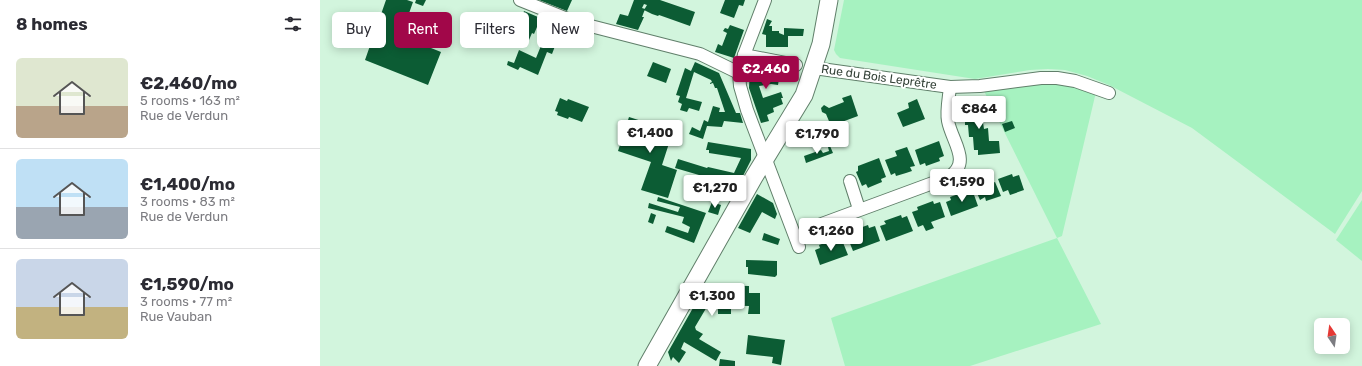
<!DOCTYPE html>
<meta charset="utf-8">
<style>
body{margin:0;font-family:Rubik,sans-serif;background:#f7f7f7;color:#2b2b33;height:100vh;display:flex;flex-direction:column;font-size:15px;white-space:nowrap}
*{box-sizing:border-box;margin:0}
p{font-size:13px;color:#7c7c81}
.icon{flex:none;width:22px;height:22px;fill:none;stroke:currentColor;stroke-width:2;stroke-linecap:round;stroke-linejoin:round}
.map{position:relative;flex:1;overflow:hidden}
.drawer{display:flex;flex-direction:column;background:#fff;width:320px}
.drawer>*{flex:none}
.hud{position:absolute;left:12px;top:12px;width:380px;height:36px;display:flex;gap:8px}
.needle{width:26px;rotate:347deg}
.buttons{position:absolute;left:994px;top:318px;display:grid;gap:8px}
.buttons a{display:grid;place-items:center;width:36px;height:36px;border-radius:6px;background:#fff;box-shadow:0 2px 10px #0003;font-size:20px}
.price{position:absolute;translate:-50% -34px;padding:0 9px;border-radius:4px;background:#fff;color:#222;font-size:13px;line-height:26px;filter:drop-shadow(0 1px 2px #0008)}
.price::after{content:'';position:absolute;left:50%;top:24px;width:12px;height:9px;margin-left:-6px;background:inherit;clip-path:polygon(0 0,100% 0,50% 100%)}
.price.selected{background:#a10749;color:#fff}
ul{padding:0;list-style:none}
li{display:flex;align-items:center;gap:12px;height:100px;padding:0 16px}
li+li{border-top:1px solid #e1e1e2}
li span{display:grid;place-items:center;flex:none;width:112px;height:80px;border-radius:6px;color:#555}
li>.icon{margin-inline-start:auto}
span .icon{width:48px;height:48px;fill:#fffc;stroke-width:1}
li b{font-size:17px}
h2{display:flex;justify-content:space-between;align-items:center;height:48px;padding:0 16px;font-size:17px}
.tag{padding:0 14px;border-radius:6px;background:#fff;box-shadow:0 2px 10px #0003;font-size:14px;line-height:36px}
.tag.selected{background:#a10749;color:#fff}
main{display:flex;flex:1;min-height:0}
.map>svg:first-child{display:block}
</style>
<main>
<section class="drawer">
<h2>8 homes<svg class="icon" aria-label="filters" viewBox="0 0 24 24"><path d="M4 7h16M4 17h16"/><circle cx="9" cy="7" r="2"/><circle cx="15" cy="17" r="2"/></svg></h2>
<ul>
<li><span style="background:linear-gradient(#dfe7d0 60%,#b9a48a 0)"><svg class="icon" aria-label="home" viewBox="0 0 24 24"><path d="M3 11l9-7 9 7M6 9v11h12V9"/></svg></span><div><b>€2,460/mo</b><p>5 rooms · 163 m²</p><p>Rue de Verdun</p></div></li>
<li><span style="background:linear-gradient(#bfe0f5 60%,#9aa5b1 0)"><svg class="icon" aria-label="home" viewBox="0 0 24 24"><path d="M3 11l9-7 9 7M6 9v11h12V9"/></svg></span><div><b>€1,400/mo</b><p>3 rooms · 83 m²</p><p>Rue de Verdun</p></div></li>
<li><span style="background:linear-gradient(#c9d6e8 60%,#c2b280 0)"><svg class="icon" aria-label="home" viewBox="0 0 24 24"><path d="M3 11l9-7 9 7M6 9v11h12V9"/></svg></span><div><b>€1,590/mo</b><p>3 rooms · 77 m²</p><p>Rue Vauban</p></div></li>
</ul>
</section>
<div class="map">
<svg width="1042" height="366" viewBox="0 0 1042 366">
<rect width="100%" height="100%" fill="#d2f5dd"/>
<g fill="#a6f2c0">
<polygon points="524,0 1042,0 1042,191 1015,234 872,128 789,85 767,76 745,70 728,69 710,70 655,79 520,58 516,54 514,50"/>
<polygon points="743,82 776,92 742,236 737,238 781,324 650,366 525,366 511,318 737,238 664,91 691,85"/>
<polygon points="1042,200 1042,261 1016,240"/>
</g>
<g fill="#0c5c34">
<polygon points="66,0 87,0 93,2 81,36 121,52 108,85 45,60"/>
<polygon points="96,0 106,0 103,6 95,3"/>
<polygon points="219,0 252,0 247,11"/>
<polygon points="314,0 340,0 375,12 370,26 339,15 338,16 332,14 324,10 327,5 324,4 322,8 325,9 322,17 324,17 318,30 296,24 300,14 308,16"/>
<polygon points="405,0 425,0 423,6 419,5 414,18 400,13"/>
<polygon points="204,11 239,26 235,40 237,41 232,54 227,52 218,75 200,67 198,70 187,65 188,61 194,63 199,50 216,58 227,31 217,27 214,34 212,33 206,47 201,45 206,33 197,30"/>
<polygon points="151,18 169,26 171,24 179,27 172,45 144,33"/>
<polygon points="447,19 452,21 449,26 452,26 452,31 459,31 459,33 464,35 464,28 484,29 483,36 468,36 468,47 446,47 446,35 442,34"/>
<polygon points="410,25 424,30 414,58 395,52 398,44 402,46 407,33 403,31 405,28 408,29"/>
<polygon points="246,28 255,31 251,41 248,40 245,32"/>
<polygon points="333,62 351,69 346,83 327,76"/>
<polygon points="375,62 399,73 416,113 420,113 423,123 404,121 402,127 387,126 383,139 369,134 372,127 380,131 384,120 388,122 393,106 400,108 399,112 405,112 397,88 395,88 393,83 390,84 390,83 392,82 391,80 374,72 366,98 382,102 379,111 369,108 367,112 360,110 362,104 358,102 360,96 356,95 365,68 371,71"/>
<polygon points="430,67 445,68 472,73 470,81 459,79 458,85 451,84 439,86 443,98 461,92 463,98 461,98 463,104 453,108 454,112 447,115 449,121 441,123 429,88"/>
<polygon points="531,95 538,116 511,126 506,114 502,112 501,108 504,105 509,108 524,102 522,98"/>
<polygon points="240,98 247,101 248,99 269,107 262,122 249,117 248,119 237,115 238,112 235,111"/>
<polygon points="597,99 605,119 583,127 577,113 589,108 588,103"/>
<polygon points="660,103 664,129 668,128 669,141 679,141 680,153 658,155 658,150 654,150 653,137 649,137 648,125 645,125 645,112 642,112 642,104"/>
<polygon points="309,117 353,131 342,165 357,170 348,198 321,190 331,162 298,151"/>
<polygon points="692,121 695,128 685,132 682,124"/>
<polygon points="619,141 624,156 619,158 620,161 606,166 605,163 600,165 595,150"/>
<polygon points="388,142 431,149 431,160 418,186 410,182 410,181 379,175 355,168 358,159 387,168 388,167 414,173 421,158 389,153 389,150 386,150"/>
<polygon points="510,146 513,153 486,163 484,156 501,150 503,153 509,151 508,147"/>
<polygon points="587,147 595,166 590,167 592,171 586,173 576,176 575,173 571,175 565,160 577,156 575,151"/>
<polygon points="559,158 566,177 561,179 562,182 550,187 548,188 546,184 542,186 536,172 538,171 538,166"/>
<polygon points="692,174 693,177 699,175 704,190 690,195 688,190 683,192 678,179"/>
<polygon points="668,180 670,184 675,182 681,196 666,201 665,197 660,200 654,186"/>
<polygon points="647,191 648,194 653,192 658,206 631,216 626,202 631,200 630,197"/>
<polygon points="437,194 453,203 457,214 455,219 442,212 430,233 418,228"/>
<polygon points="338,197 386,213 374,243 345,232 347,226 368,233 370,227 362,223 364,217 328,208 329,203 358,212 360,207 337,201"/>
<polygon points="613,201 614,204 620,202 625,217 611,222 614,228 606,231 603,225 598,227 592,212 598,210 597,207"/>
<polygon points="392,202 401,205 398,215 388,212"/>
<polygon points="331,213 336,215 333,224 328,222"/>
<polygon points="581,215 582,218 587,216 593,231 566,241 560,226 566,224 564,221"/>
<polygon points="548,225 549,228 555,226 560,241 533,251 527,236 532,234 531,231"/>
<polygon points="444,233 460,239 458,245 442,240"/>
<polygon points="516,239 517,242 522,240 528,255 500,265 495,250 500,248 499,245"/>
<polygon points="426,260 457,261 457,275 455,277 428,274 428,267 426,267"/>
<polygon points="390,285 429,286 429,293 440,293 440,314 428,314 429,306 388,305 375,327 376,330 383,334 379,339 401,352 396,361 364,342 361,349 366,352 359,363 353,357 351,361 348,352 382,292 390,292"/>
<rect x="398" y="308" width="13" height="6"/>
<polygon points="428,335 465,340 461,365 452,363 453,357 426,354"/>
<polygon points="400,359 415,361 415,366 399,366"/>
</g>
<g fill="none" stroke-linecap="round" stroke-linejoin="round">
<g stroke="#607f6a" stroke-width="14">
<g id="street">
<polyline points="200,0 255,22 380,54 419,73"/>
<polyline points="445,0 424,55 419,73 420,86 427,110 479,247"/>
<polyline points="424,55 476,65"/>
<polyline points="494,68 630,87 660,86 721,78 737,78 755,81 789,93"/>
<polyline points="530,181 539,209"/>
<path d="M 499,225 L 629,177 C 652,162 632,142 628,121 C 626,111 629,98 630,87"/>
</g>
</g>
<g stroke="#607f6a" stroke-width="19">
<polyline id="secondary" points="327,366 434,177 484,95 501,44 509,0"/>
</g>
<use href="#street" stroke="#fff" stroke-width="12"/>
<use href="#secondary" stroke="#fff" stroke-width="17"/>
</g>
<g text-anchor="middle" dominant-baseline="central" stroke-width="4" stroke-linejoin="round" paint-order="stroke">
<g font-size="12" fill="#334137" stroke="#fff">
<text transform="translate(559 77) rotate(8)">Rue du Bois Leprêtre</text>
</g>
</g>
</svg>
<div class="buttons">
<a><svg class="needle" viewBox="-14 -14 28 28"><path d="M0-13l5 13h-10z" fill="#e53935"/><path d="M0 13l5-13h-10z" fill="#7c7c81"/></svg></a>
</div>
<b class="price selected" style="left:446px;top:90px">€2,460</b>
<b class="price" style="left:659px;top:130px">€864</b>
<b class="price" style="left:330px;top:154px">€1,400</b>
<b class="price" style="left:497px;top:155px">€1,790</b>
<b class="price" style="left:642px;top:203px">€1,590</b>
<b class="price" style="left:395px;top:209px">€1,270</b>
<b class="price" style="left:511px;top:252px">€1,260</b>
<b class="price" style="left:392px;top:317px">€1,300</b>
<div class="hud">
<a class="tag">Buy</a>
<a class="tag selected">Rent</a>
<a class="tag">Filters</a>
<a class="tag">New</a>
</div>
</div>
</main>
